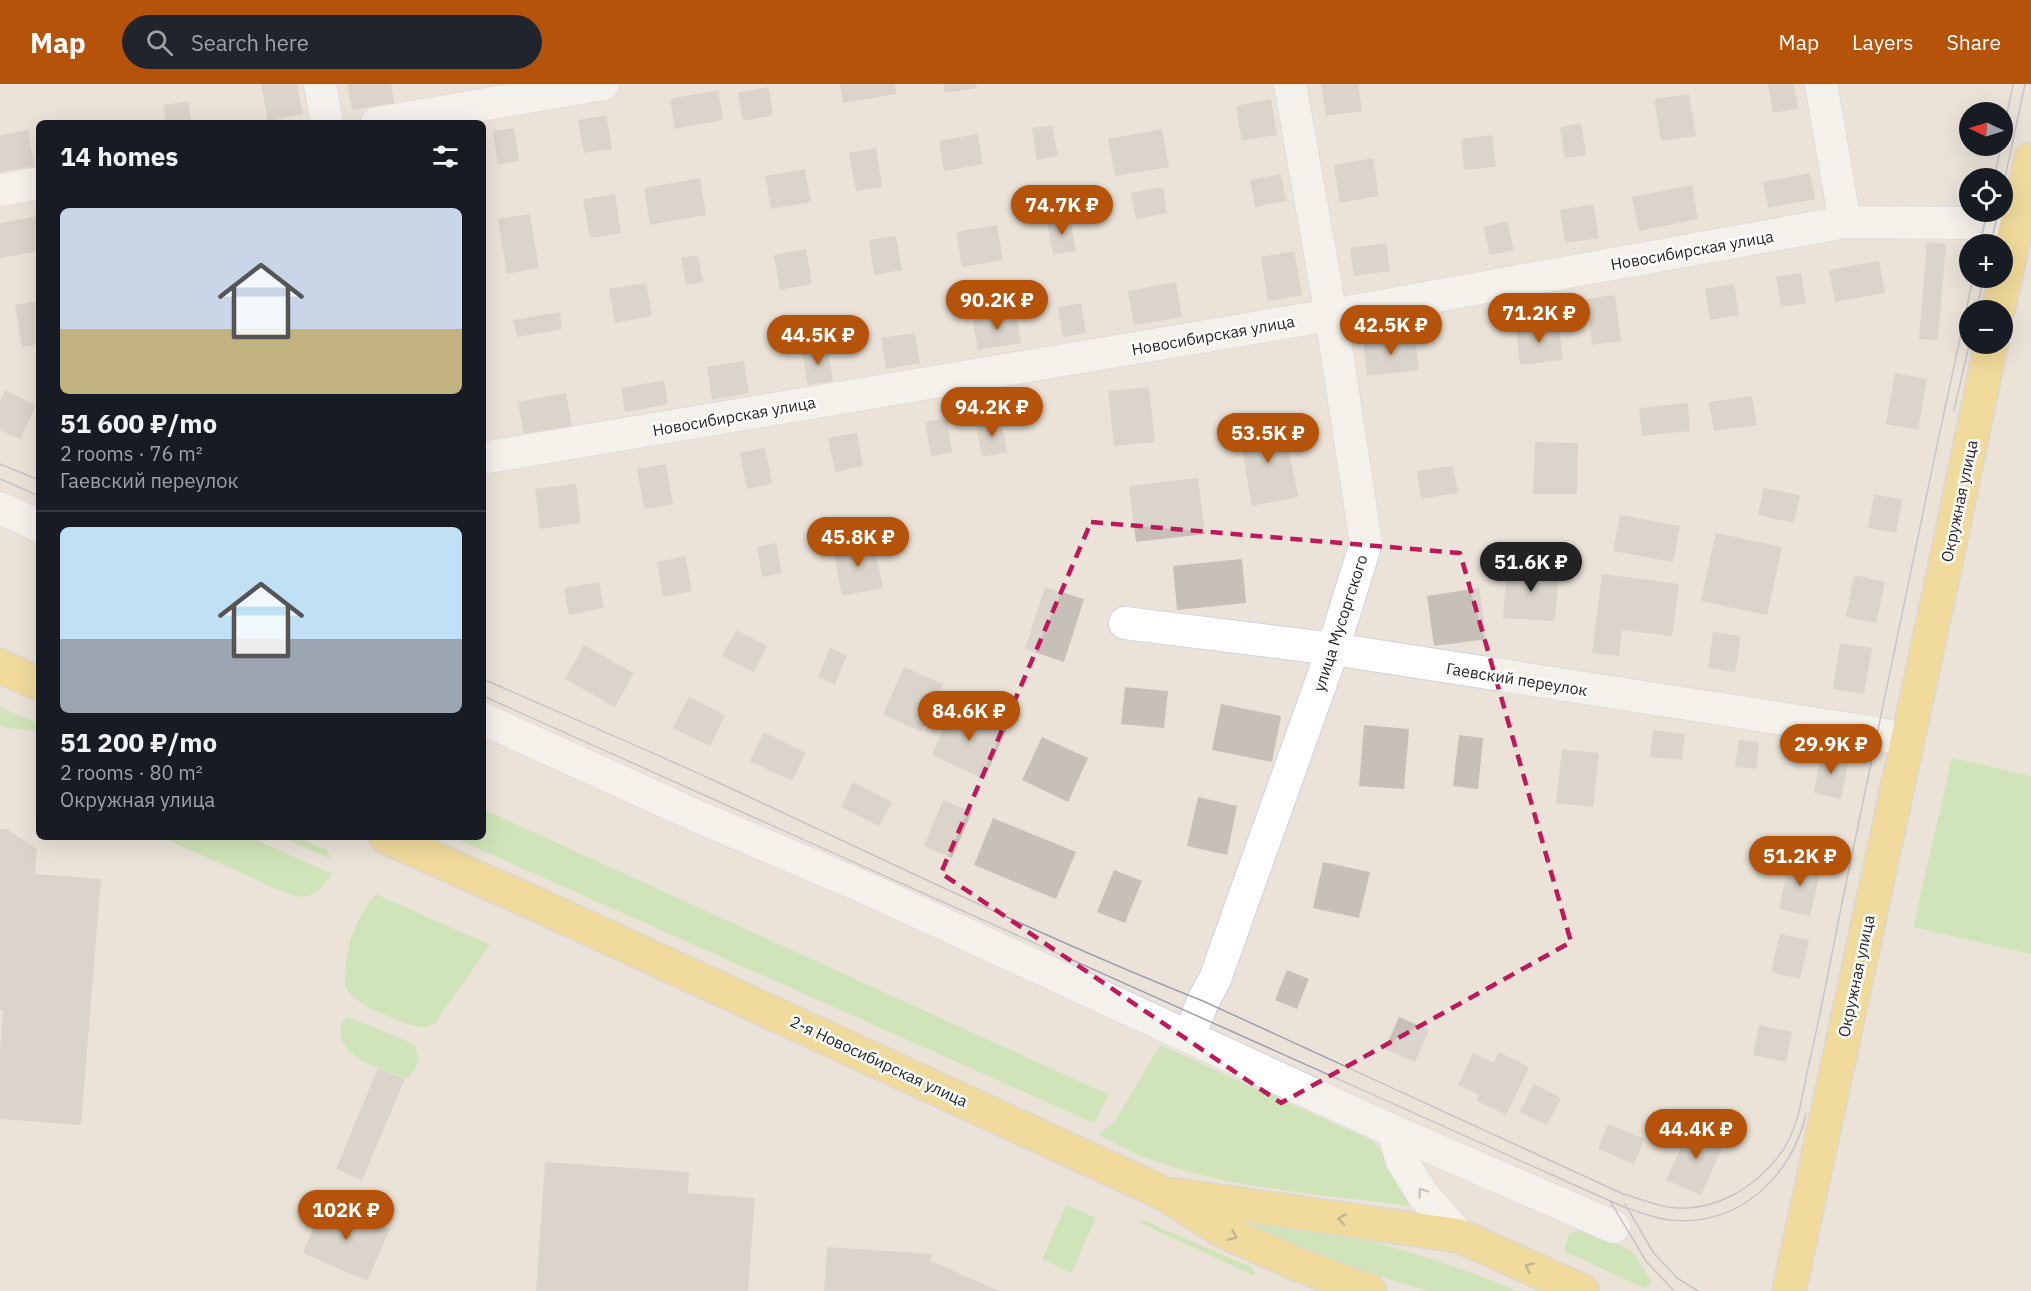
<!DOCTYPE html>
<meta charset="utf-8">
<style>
body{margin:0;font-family:"IBM Plex Sans",sans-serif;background:#20242c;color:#f1f3f6;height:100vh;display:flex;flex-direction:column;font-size:22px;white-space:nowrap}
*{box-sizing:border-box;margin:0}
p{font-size:20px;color:#9ea1a6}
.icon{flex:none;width:33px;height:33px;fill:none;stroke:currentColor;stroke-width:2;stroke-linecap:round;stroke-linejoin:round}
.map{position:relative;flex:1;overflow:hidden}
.details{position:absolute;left:36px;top:36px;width:450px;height:720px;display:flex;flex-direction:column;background:#171b24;border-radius:9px;box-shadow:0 6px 24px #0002}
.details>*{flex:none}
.needle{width:39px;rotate:274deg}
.tools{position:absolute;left:1959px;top:18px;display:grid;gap:12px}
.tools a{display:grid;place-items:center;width:54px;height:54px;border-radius:50%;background:#171b24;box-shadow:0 6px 24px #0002;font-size:30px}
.price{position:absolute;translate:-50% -51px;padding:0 14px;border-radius:21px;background:#b45309;color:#fff;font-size:20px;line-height:39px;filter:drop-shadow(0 2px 3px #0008)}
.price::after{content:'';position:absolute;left:50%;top:36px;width:18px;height:14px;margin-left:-9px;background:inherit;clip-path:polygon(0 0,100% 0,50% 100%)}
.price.selected{background:#222;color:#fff}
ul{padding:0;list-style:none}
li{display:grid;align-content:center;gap:12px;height:318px;padding:0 24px}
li+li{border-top:2px solid #363941}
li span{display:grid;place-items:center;height:186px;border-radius:9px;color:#555}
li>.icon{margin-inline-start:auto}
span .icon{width:108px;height:108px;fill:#fffc;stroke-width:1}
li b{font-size:26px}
h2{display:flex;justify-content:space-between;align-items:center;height:72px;padding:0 24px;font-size:26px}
header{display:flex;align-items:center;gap:36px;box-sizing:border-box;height:84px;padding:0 30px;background:#b45309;color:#fff}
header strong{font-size:28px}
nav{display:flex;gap:33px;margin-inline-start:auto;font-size:21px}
.search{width:420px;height:54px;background:#20242c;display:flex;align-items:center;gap:15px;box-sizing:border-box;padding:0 21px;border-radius:33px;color:#9ea1a6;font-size:22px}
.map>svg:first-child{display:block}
</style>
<header>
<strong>Map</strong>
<div class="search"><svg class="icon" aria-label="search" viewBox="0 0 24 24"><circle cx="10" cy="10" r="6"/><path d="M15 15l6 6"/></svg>Search here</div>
<nav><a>Map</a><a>Layers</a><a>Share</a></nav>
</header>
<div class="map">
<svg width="2031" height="1207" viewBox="0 0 2031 1207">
<rect width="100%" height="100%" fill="#ebe3d8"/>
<g fill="#aee491">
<polygon points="0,623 39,640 39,647 6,644 0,641"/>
<polygon points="1952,674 2031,692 2031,870 1913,843"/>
<polygon points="483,725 1109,1011 1094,1039 452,753 483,753"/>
<path d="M 162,753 L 250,753 L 332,790 C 326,800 315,813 302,813 C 297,813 289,809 283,808 Z"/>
<polygon points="282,753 297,753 327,766 331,775"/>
<path d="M 376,810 L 490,861 L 435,939 L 425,944 L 407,940 L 369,924 L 354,914 L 345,903 C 344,868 353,837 376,810 Z"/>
<path d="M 348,933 L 414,960 C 421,973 418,985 407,994 L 404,993 C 384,985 347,977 341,953 C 339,944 341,938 348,933 Z"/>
<path d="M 1160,961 L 1373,1057 L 1395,1084 L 1410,1122 C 1320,1110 1224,1105 1139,1071 C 1125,1065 1111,1057 1098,1050 L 1114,1039 Z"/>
<polygon points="1066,1121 1096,1134 1071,1189 1042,1175"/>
<path d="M 1210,1130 C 1242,1134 1274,1137 1306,1143 C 1379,1156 1449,1179 1518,1207 L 1428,1207 L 1352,1184 Z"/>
<polygon points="1145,1137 1253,1184 1255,1192 1138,1138"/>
<polygon points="1589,1146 1632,1167 1652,1198 1644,1204 1564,1167 1569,1149"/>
</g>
<g fill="#c6c0b8">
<polygon points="261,0 297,0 303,30 268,37"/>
<polygon points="347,0 391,0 394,19 352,26"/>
<polygon points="840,0 895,0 896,10 843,19"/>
<polygon points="943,0 976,0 977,4 945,9"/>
<polygon points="1321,0 1358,0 1362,27 1326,32"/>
<polygon points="1768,0 1794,0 1798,24 1773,29"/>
<polygon points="768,3 773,31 743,37 738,9"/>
<polygon points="718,6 723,36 675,45 670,15"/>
<polygon points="1689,10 1696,52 1661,57 1654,15"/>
<polygon points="1271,15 1277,51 1242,57 1236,22"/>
<polygon points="188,17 192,39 166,39 163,21"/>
<polygon points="606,31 612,65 584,69 578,36"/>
<polygon points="1581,39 1586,71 1565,74 1560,43"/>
<polygon points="1052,41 1058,72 1037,76 1032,44"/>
<polygon points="514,44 519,77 498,81 493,47"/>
<polygon points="1162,45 1169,83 1115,92 1108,55"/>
<polygon points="28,46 34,82 0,88 0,51"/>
<polygon points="978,50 983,80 944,87 939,57"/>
<polygon points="1492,51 1496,83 1464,86 1461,55"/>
<polygon points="876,64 882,103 856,107 849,69"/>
<polygon points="1373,74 1379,112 1340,119 1334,81"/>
<polygon points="805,85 811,118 771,125 765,92"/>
<polygon points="1810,89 1815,115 1768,124 1763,98"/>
<polygon points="1281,90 1286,117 1255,123 1250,96"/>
<polygon points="700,94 706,131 650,141 644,104"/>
<polygon points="1692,101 1698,135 1639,147 1632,113"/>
<polygon points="1163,103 1167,129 1136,135 1131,109"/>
<polygon points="615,110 621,149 590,154 583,115"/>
<polygon points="1593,120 1599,154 1565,159 1560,126"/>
<polygon points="530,130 539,184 507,190 498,135"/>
<polygon points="38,132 39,167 0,174 0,139"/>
<polygon points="1070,133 1076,167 1053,171 1047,137"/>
<polygon points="1507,137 1514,166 1490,171 1483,143"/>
<polygon points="997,141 1003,176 962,183 956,148"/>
<polygon points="896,152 902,186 874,191 869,156"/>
<polygon points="1927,158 1946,160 1938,256 1919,255"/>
<polygon points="1386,159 1390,187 1354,192 1350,164"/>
<polygon points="806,165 812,200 780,206 774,171"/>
<polygon points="1294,167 1302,211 1268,217 1261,173"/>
<polygon points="698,171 703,198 686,201 681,174"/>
<polygon points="1879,177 1885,209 1835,218 1829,186"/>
<polygon points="1801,189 1806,219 1781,223 1776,193"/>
<polygon points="1176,198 1182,233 1134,241 1128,207"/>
<polygon points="646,199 652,232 615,239 609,205"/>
<polygon points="1734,200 1739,231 1710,236 1705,205"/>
<polygon points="1615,211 1621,257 1592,261 1586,215"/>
<polygon points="39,217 39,260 22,263 15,221"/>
<polygon points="1081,219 1086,249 1063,253 1058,224"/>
<polygon points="560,228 562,245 517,253 513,236"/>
<polygon points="1016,228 1021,259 978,266 973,235"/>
<polygon points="1558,238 1563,276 1520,281 1516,244"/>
<polygon points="915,249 920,279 886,285 881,254"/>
<polygon points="1415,251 1419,286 1367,292 1363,257"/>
<polygon points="827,262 833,297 808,301 802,267"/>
<polygon points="744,277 749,309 712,316 707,283"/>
<polygon points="1895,289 1927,295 1918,346 1886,340"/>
<polygon points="664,296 668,320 625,328 621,304"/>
<polygon points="1149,303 1155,358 1114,362 1108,307"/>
<polygon points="5,306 36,321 20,355 0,346 0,317"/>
<polygon points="566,309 572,343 524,352 518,318"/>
<polygon points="1752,312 1757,341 1714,347 1709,318"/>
<polygon points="1688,319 1690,347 1642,352 1639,324"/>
<polygon points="947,334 952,368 931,372 925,338"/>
<polygon points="1001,336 1007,368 982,373 976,341"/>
<polygon points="1284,339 1298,413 1252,422 1239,347"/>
<polygon points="857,349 863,382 835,388 828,354"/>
<polygon points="1535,358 1578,359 1577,410 1533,410"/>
<polygon points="765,364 772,400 747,405 740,369"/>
<polygon points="666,380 673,420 644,425 637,385"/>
<polygon points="1453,382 1458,409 1421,415 1417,387"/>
<polygon points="1198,394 1205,450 1136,458 1129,402"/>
<polygon points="576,400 581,439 540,445 535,405"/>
<polygon points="1764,404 1800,411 1794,439 1758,431"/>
<polygon points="1874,410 1902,416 1896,449 1868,444"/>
<polygon points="1620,431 1680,442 1673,478 1613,467"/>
<polygon points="1716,449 1782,463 1767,531 1701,517"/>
<polygon points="873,455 883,504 842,512 833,463"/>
<polygon points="776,459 782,489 762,493 757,463"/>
<polygon points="685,472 692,507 663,513 657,478"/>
<polygon points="1242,475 1246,519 1177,526 1173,482"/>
<polygon points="1507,480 1559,484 1555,537 1503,534"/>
<polygon points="1602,490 1679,500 1672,552 1622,546 1619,572 1592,569"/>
<polygon points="1854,491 1885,498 1876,539 1846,533"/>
<polygon points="599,498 604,524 569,531 564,504"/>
<polygon points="1045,503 1084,515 1064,578 1025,565"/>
<polygon points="1479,504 1487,555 1434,562 1427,512"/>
<polygon points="736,546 767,562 754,588 722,572"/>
<polygon points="1713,548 1741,552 1735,588 1708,584"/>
<polygon points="1840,559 1872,564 1864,610 1833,605"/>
<polygon points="584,561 634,589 615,623 565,595"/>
<polygon points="830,564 847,571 835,600 818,593"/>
<polygon points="904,583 943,600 921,648 883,630"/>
<polygon points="1125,603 1168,607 1164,644 1121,640"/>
<polygon points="689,613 725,631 710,662 673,644"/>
<polygon points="955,620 1007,645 984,695 932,671"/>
<polygon points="1221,620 1281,632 1272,678 1212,666"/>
<polygon points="1364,641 1409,645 1404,705 1359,702"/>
<polygon points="1653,646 1685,650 1682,676 1650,673"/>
<polygon points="764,648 806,669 792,697 750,677"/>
<polygon points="1459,651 1483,654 1478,705 1453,702"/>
<polygon points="1042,653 1088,674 1068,718 1022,696"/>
<polygon points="1739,656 1759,658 1756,685 1735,683"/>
<polygon points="1562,665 1599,669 1593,723 1556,719"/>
<polygon points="1821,668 1849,673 1841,715 1814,709"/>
<polygon points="853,698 892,718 879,742 841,723"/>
<polygon points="1198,713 1237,722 1227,771 1187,762"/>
<polygon points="943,716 972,728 952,774 924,762"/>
<polygon points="993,734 1076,768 1056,815 974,781"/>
<polygon points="0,745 7,745 37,765 35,790 101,795 81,1041 0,1035 0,967 3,926 0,926"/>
<polygon points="1790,774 1822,781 1810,832 1779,825"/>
<polygon points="1323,778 1370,788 1359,834 1313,824"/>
<polygon points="1114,786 1142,797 1125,839 1097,828"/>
<polygon points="1780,850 1809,856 1800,895 1771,888"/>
<polygon points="1287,886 1309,895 1297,925 1275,916"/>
<polygon points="1399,933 1429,946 1415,978 1385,965"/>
<polygon points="1759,941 1792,948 1786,978 1753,971"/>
<polygon points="1499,968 1529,983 1506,1031 1477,1017 1479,1011 1458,1001 1473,969 1494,979"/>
<polygon points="378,984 405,995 362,1096 336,1085"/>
<polygon points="1534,1000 1561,1014 1547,1041 1520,1028"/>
<polygon points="1608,1040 1644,1055 1634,1080 1598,1065"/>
<polygon points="1692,1040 1726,1056 1701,1111 1666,1096"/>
<polygon points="545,1078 689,1088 688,1109 755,1114 748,1207 536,1207"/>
<polygon points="325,1117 390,1145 367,1197 303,1169"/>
<polygon points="827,1163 932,1170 931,1177 999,1207 824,1207"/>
</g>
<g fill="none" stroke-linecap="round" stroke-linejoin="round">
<g stroke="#cdd1e2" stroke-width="34">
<g id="minor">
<polyline points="320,0 327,39"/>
<polyline points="1821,0 1845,138"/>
<polyline points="377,39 603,0"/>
<polyline points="0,106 39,99"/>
<polyline points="483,374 1331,231 1845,138 1965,139 2015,148"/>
<polyline points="0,424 39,442"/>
<polyline points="1125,539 1333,565 1869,648 1907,656"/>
<polyline points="483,635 699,733 868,805 1393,1047 1614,1143"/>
<polyline points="1189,953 1203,917 1215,895 1333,565 1366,459 1331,231 1290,0"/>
<polyline points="1393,1047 1402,1077 1424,1112 1460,1152"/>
</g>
</g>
<g stroke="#c7c7c7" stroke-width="36">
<g id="major">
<polyline points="1998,226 2031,75"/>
<polyline points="0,582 39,600"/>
<polyline points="386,753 538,821 1165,1110 1223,1147 1299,1181 1369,1207"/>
<polyline points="1176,1111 1460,1152 1582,1207"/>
<polyline points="1789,1207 1944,487 1991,260"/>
</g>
</g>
<use href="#minor" stroke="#fff" stroke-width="32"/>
<use href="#major" stroke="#f5cf52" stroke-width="33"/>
<g stroke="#9b9eb3" stroke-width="1.5">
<polyline points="2002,54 2013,0"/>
<polyline points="1994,94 2001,62"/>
<polyline points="2002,108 2025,0"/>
<polyline points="1980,160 1987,128"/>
<polyline points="1991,160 1998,128"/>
<polyline points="1976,226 1984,194"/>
<polyline points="1954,326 1970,257"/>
<polyline points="0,380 39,396"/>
<polyline points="0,395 39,412"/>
<path d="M 483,595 C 560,629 639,662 715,697 C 877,772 1037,851 1203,917 L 1621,1109 C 1636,1114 1652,1120 1668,1123 C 1714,1130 1757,1103 1783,1066 C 1799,1042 1802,1011 1808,984 C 1821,929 1831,874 1842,819 C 1884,610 1928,402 1973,194"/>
<path d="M 483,612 L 1626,1124 C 1641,1128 1656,1135 1671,1136 C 1738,1143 1792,1093 1806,1030"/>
<polyline points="1610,1117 1646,1177 1674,1207"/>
<polyline points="1625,1120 1653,1168 1677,1194 1698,1207"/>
</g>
</g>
<defs><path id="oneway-chevron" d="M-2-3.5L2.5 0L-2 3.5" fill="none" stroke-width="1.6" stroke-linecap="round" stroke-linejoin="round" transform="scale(1.5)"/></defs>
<use stroke="#9e9e9e" href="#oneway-chevron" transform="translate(1422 1108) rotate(-125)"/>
<g stroke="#8e7b3c">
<use href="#oneway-chevron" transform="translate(1342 1135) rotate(-172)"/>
<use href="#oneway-chevron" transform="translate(1233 1152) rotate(24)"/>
<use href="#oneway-chevron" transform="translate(1529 1183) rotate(-156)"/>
</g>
<path d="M0 0H2031V1207H0ZM 1091,438 L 1460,469 L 1571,858 L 1281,1019 L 941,789 Z" fill="#ebe3d8" fill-opacity=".55" fill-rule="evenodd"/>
<path fill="none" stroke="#c2185b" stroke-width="4.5" stroke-dasharray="12 8" stroke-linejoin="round" d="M 1091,438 L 1460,469 L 1571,858 L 1281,1019 L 941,789 Z"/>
<g text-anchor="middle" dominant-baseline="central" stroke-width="5" stroke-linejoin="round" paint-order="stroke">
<g font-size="16" fill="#272727" stroke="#fff">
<text transform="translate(1692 166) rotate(-10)">Новосибирская улица</text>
<text transform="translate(1213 251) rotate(-10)">Новосибирская улица</text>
<text transform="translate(734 332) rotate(-10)">Новосибирская улица</text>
<text transform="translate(1959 417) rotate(-78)">Окружная улица</text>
<text transform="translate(1340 539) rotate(-72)">улица Мусоргского</text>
<text transform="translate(1517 595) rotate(9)">Гаевский переулок</text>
<text transform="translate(1856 892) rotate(-78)">Окружная улица</text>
<text transform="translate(879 977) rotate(25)">2-я Новосибирская улица</text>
</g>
</g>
</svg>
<div class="tools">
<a><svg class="needle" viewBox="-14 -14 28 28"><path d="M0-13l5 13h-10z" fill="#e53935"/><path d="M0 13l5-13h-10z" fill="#9ea1a6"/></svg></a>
<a><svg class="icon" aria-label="locate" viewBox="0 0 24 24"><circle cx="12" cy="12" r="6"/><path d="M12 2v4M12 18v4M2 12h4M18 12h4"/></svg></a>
<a>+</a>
<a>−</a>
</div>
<b class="price" style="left:1062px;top:152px">74.7K ₽</b>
<b class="price" style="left:997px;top:247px">90.2K ₽</b>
<b class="price" style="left:1539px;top:260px">71.2K ₽</b>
<b class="price" style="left:1391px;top:272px">42.5K ₽</b>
<b class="price" style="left:818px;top:282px">44.5K ₽</b>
<b class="price" style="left:992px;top:354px">94.2K ₽</b>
<b class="price" style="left:1268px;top:380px">53.5K ₽</b>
<b class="price" style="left:858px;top:484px">45.8K ₽</b>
<b class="price selected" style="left:1531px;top:509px">51.6K ₽</b>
<b class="price" style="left:969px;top:658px">84.6K ₽</b>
<b class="price" style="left:1831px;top:691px">29.9K ₽</b>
<b class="price" style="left:1800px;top:803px">51.2K ₽</b>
<b class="price" style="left:1696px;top:1076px">44.4K ₽</b>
<b class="price" style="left:346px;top:1157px">102K ₽</b>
<section class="details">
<h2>14 homes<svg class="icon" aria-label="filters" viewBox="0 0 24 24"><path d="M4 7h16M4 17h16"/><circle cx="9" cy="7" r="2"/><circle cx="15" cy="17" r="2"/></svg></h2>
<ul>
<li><span style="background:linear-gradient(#c9d6e8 65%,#c2b280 0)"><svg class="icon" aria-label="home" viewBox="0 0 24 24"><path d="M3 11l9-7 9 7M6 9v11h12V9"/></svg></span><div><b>51 600 ₽/mo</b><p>2 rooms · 76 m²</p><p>Гаевский переулок</p></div></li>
<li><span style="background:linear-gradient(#bfe0f5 60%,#9aa5b1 0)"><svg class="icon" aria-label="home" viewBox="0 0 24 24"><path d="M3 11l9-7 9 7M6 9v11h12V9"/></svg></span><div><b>51 200 ₽/mo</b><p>2 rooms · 80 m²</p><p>Окружная улица</p></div></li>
</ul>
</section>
</div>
